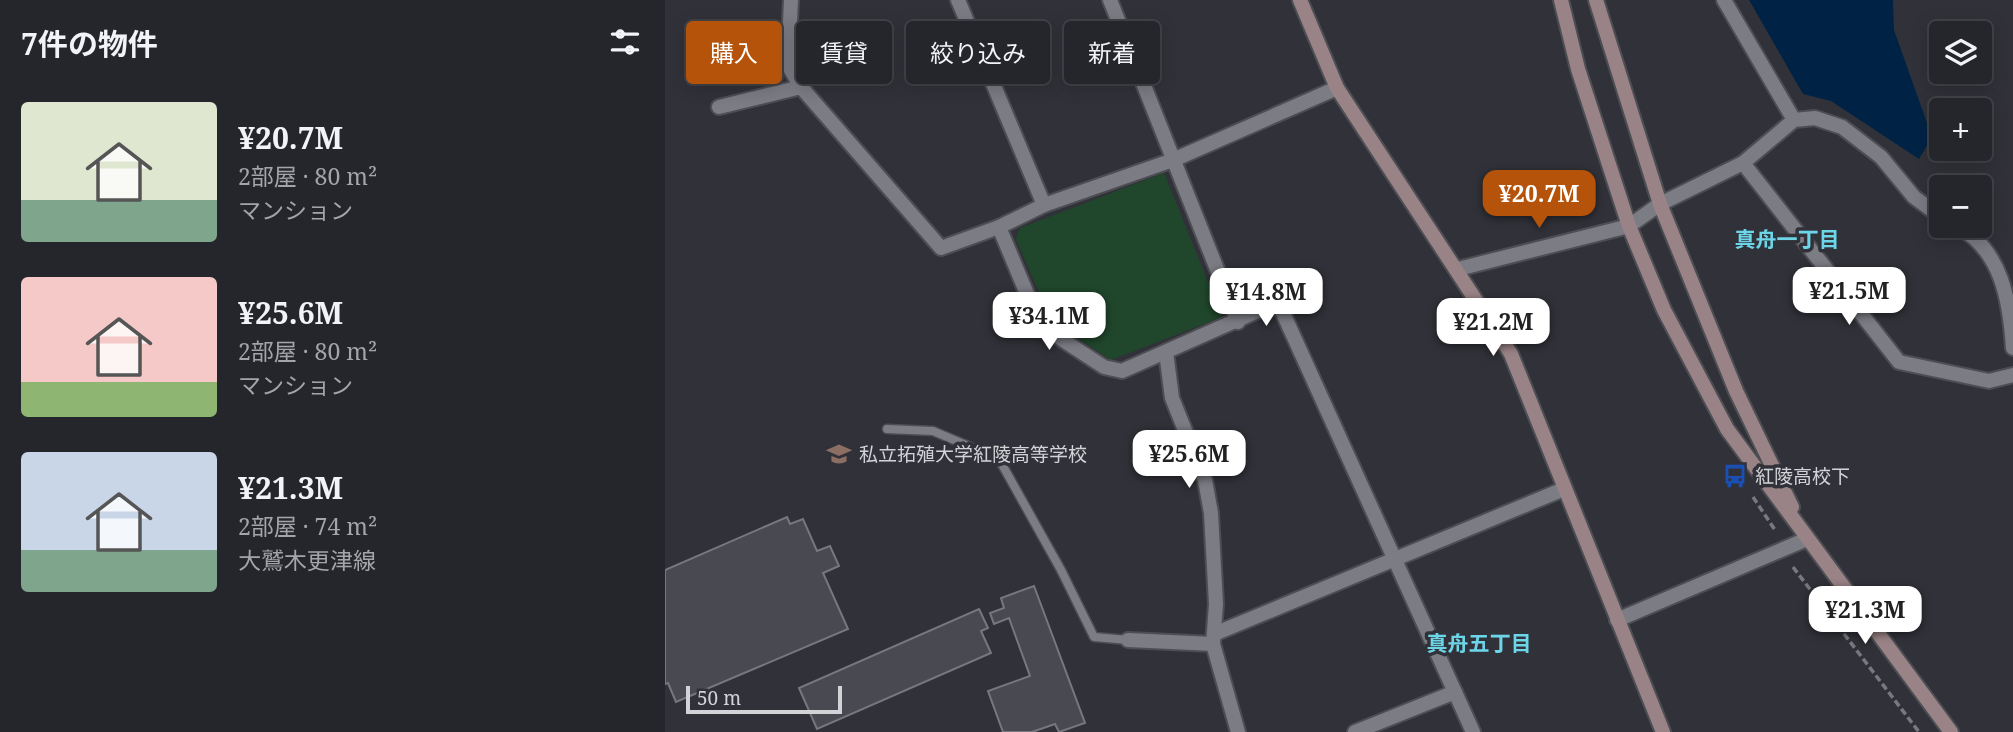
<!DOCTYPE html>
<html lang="ja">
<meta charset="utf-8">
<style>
body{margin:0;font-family:"Noto Serif","Noto Sans JP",serif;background:#313237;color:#f1f3f6;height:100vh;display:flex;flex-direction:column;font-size:26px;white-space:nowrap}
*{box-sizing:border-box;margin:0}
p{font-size:23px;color:#a3a5a9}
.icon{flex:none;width:38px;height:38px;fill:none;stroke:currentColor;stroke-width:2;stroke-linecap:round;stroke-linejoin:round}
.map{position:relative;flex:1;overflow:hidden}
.panel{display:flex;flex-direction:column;background:#25262b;width:665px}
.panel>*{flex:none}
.top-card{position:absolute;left:21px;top:21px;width:665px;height:63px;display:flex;gap:14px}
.buttons{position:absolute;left:1264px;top:21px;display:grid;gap:14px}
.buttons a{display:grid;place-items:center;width:63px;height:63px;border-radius:7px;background:#25262b;box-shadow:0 4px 18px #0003,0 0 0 2px #424347;font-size:35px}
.scale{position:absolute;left:21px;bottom:18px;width:156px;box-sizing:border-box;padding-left:7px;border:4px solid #d2d3d7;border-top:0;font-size:19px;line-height:24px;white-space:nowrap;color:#d2d3d7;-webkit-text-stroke:5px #313239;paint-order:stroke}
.price{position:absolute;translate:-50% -60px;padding:0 16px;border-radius:14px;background:#fff;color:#222;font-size:23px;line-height:46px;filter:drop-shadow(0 2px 4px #0008)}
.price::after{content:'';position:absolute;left:50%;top:42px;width:21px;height:16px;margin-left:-10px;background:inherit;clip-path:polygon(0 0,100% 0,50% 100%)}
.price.active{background:#b45309;color:#fff}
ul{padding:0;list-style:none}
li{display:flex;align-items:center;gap:21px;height:175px;padding:0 21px}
li span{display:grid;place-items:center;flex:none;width:196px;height:140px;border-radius:7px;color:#555}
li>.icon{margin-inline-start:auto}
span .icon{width:84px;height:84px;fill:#fffc;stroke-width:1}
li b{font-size:30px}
h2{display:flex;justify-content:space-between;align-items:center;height:84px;padding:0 21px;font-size:30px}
.pill{padding:0 24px;border-radius:7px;background:#25262b;box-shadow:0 4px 18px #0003,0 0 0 2px #424347;font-size:24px;line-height:63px}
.pill.active{background:#b45309;color:#fff}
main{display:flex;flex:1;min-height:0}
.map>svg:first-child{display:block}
</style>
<main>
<section class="panel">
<h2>7件の物件<svg class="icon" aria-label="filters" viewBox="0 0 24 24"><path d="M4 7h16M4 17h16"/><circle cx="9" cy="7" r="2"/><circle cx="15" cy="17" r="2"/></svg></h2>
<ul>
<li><span style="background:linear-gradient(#dfe7d0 70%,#7fa58c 0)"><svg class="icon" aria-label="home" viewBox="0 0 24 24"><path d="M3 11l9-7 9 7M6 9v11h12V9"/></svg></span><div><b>¥20.7M</b><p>2部屋 · 80 m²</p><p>マンション</p></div></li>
<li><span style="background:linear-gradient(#f6c9c9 75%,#8fb573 0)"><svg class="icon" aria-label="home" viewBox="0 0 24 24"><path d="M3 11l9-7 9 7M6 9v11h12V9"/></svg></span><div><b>¥25.6M</b><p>2部屋 · 80 m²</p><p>マンション</p></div></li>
<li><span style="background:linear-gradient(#c9d6e8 70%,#7fa58c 0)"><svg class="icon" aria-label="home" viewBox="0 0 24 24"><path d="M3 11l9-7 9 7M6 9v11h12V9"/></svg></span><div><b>¥21.3M</b><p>2部屋 · 74 m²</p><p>大鷲木更津線</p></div></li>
</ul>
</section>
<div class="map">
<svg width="1348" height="732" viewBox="0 0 1348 732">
<rect width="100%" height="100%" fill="#313239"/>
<polygon fill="#20472c" points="499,173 557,317 446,360 386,320 351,239 355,228"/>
<polygon fill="#002345" points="1084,0 1228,0 1229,30 1267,137 1254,159 1166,101 1138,94"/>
<g fill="#494951" stroke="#777780" stroke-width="2">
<polygon points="122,517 125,524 138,519 152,551 165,546 174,566 158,573 183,629 11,702 3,683 0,684 0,570"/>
<polygon points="369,586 420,723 394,732 390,724 367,732 338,732 323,691 365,676 344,618 329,624 325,613 339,608 336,598"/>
<polygon points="314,609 323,628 316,631 326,653 152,729 134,688"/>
</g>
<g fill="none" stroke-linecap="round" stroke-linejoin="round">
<g stroke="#4d4e53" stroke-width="11">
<polyline id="lane" points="222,429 268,431 334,459 396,570 429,637 463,640"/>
</g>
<g stroke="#4d4e53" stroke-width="18">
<g id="street">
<polyline points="126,0 123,65 136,87 276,248 334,227 379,205 508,160 672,88"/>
<polyline points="293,0 379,205"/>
<polyline points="445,0 573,322"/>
<polyline points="1059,0 1129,120"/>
<polyline points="54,107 136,87"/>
<polyline points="1078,163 1234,362 1324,381 1348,375"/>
<path d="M 1292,226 C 1337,250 1345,302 1348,348"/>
<polyline points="334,227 375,325 439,367 457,371 613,302 808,732"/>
<polyline points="793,269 964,226 995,204 1078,163 1129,120 1150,118 1177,127 1216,157 1249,197 1276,217"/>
<polyline points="501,352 507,398 540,480 546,513 551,604 548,644 573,732"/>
<polyline points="952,620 1142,539"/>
<polyline points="549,634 899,489"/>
<polyline points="463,640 548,644"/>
<polyline points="690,732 790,692"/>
</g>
</g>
<g stroke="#4d4e53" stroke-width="18">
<g id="secondary">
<polyline points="635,0 672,88 846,354 998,732"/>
<polyline points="896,0 913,69 964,226 999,310 1062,429 1286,732"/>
<polyline points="931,0 995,204 1071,391 1127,507"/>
</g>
</g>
<g stroke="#78797e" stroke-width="3.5" stroke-dasharray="7 3.5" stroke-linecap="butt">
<polyline points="1088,497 1110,530"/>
<polyline points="1128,567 1254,732"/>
</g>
<use href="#lane" stroke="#7b7c84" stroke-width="8"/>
<use href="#street" stroke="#7b7c84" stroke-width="14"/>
<use href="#secondary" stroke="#9a8386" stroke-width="14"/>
</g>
<defs>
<g id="school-bare" transform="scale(1.89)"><path d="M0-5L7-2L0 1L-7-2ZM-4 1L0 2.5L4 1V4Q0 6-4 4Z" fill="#8d6e63" stroke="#313239" stroke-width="2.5" paint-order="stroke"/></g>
<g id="bus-bare" transform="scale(1.89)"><path d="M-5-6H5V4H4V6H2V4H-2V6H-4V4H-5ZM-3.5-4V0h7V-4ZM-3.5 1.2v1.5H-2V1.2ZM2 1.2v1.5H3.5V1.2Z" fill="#1a4fb4" stroke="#313239" stroke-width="2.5" paint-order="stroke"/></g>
</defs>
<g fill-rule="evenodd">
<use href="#school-bare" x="174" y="454"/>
<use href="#bus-bare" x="1070" y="476"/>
</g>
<g text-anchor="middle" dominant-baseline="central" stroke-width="7" stroke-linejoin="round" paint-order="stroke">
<g font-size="19" fill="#d2d3d7" stroke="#313239" text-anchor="start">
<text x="194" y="454">私立拓殖大学紅陵高等学校</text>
<text x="1090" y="476">紅陵高校下</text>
</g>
<g font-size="21" font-weight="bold" fill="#6dd5e8" stroke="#313239">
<text x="1122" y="239">真舟一丁目</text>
<text x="814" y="643">真舟五丁目</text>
</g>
</g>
</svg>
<div class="buttons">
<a><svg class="icon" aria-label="layers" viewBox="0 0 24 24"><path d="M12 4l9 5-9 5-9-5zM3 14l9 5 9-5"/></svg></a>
<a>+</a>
<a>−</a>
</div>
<div class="scale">50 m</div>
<b class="price active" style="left:874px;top:230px">¥20.7M</b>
<b class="price" style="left:1184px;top:327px">¥21.5M</b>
<b class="price" style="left:601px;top:328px">¥14.8M</b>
<b class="price" style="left:384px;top:352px">¥34.1M</b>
<b class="price" style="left:828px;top:358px">¥21.2M</b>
<b class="price" style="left:524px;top:490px">¥25.6M</b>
<b class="price" style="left:1200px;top:646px">¥21.3M</b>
<div class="top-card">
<a class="pill active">購入</a>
<a class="pill">賃貸</a>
<a class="pill">絞り込み</a>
<a class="pill">新着</a>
</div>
</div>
</main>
